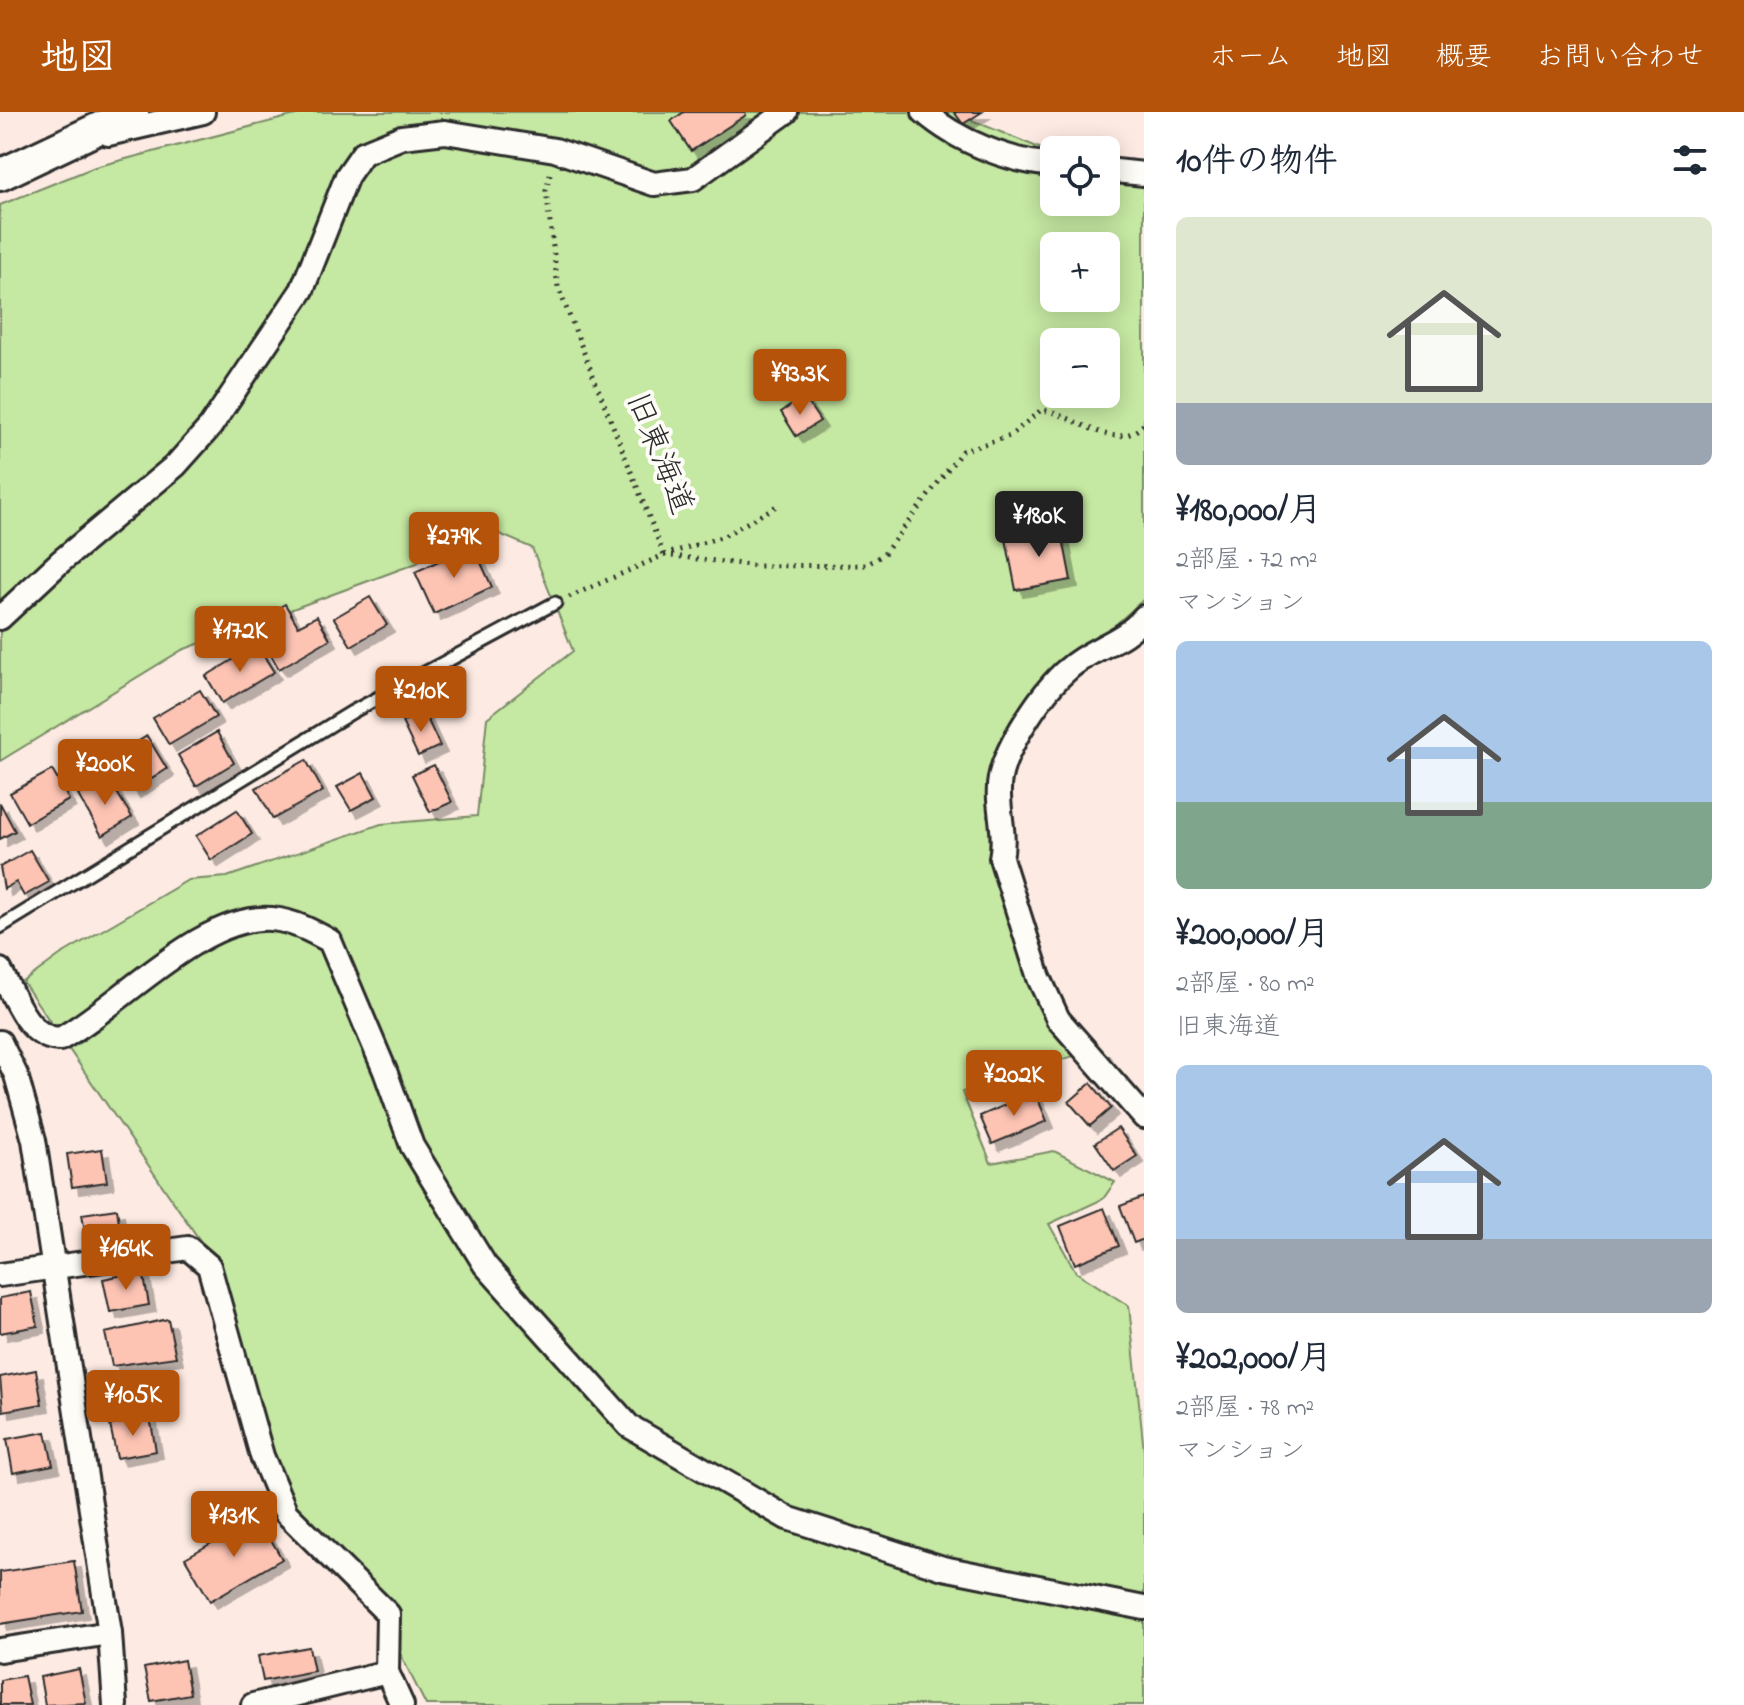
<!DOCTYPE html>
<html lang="ja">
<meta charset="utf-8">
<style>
body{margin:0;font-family:"Indie Flower","Klee One",sans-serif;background:#f6f6f7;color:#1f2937;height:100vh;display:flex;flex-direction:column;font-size:30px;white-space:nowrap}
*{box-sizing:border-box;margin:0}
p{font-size:26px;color:#747a83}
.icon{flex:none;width:44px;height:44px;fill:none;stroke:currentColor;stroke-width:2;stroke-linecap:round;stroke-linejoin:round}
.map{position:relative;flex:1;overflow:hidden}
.details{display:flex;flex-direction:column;background:#fff;width:600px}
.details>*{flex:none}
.controls{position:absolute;left:1040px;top:24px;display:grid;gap:16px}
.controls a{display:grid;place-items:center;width:80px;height:80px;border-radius:12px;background:#fff;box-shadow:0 4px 20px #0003;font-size:40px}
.price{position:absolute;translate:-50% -68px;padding:0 18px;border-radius:8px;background:#b45309;color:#fff;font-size:26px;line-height:52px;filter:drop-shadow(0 2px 4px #0008)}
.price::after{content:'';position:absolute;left:50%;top:48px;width:24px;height:18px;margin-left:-12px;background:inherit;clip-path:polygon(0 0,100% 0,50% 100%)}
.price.current{background:#222;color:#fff}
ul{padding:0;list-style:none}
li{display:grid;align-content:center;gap:16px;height:424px;padding:0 32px}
li span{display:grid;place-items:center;height:248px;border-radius:12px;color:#555}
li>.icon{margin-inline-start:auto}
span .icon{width:144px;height:144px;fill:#fffc;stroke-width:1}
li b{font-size:34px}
h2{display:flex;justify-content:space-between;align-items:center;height:96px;padding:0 32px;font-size:34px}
header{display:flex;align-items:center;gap:48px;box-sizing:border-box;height:112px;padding:0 40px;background:#b45309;color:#fff}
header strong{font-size:38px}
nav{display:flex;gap:44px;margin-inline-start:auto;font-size:28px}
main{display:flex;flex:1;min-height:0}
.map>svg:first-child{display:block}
</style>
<header>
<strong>地図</strong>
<nav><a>ホーム</a><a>地図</a><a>概要</a><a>お問い合わせ</a></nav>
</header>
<main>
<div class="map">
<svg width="1144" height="1593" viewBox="0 0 1144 1593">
<defs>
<filter id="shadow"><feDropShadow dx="7" dy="7" stdDeviation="0" flood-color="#0004"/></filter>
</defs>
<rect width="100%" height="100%" fill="#fdebe3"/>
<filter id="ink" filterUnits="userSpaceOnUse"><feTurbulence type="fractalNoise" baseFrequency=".0125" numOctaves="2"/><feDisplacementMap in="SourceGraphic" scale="16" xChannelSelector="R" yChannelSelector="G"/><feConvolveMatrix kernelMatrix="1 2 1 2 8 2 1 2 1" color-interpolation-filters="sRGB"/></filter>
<g filter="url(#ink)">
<path fill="#c5e8a2" stroke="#788a66" stroke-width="2" fill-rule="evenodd" d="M 307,0 L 952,0 L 1054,42 L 1054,90 L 1106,90 L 1106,59 L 1144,65 L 1144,487 L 1023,597 L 1001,746 L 1086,940 L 962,980 L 991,1051 L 1054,1039 L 1115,1070 L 1103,1087 L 1049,1112 L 1076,1160 L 1129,1194 L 1144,1339 L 1144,1593 L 426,1593 L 373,1488 L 272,1369 L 218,1155 L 23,870 L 60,843 L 188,768 L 227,765 L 381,712 L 477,704 L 487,606 L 573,539 L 532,436 L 472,410 L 417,451 L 182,538 L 0,649 L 0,93 L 95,55 ZM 1054,134 L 1106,134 L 1106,186 L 1054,186 ZM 1054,230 L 1106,230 L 1106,282 L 1054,282 Z"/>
<g fill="#fdc4b4" stroke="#2b2b2b" stroke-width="2" filter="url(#shadow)">
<polygon points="684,0 745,0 746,3 691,39 671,9"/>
<polygon points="954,0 982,0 963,12"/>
<polygon points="804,285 820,309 796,324 781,300"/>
<polygon points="1061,416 1071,468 1016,478 1006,427"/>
<polygon points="473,433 492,475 434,502 415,460"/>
<polygon points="370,485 387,513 351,534 334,506"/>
<polygon points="285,492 298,514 317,504 330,527 279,557 252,511"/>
<polygon points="257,533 274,560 222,591 206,564"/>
<polygon points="200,578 216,605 169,633 153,606"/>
<polygon points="424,600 440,634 418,644 402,610"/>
<polygon points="217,620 234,651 196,674 178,643"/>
<polygon points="147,624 167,657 133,679 112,646"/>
<polygon points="306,648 323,679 273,707 256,676"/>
<polygon points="434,653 452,690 430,700 412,663"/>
<polygon points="52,658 69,688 27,711 10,681"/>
<polygon points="363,661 376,685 351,698 337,675"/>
<polygon points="108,666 132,705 102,724 78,683"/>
<polygon points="0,691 15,719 0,727"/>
<polygon points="237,698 252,722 211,748 196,724"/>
<polygon points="30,738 49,770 24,784 16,770 4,777 0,755"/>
<polygon points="1091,971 1111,996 1090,1014 1069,990"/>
<polygon points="1035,980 1047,1009 992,1032 980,1004"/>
<polygon points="1118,1016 1137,1044 1114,1059 1095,1031"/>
<polygon points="102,1037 107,1070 72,1075 67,1042"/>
<polygon points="1144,1085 1144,1127 1134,1131 1120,1094"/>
<polygon points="1104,1096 1119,1134 1075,1152 1060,1114"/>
<polygon points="117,1097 122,1131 88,1136 82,1102"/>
<polygon points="143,1159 149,1193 110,1200 103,1167"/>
<polygon points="31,1180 38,1214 0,1221 0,1186"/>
<polygon points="168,1207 176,1245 112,1254 105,1221"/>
<polygon points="36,1258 42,1292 3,1299 0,1265"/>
<polygon points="150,1305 156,1339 117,1346 110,1313"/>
<polygon points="46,1320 53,1353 13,1361 7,1327"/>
<polygon points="258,1405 282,1447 210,1489 185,1446"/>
<polygon points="74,1449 82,1499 0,1512 0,1460"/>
<polygon points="309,1535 314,1559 263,1569 258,1544"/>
<polygon points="184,1548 190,1582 151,1589 144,1556"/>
<polygon points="79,1557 86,1591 45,1593 40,1565"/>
<polygon points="24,1564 30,1593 0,1593 0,1568"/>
</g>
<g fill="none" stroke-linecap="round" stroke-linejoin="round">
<g stroke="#2b2b2b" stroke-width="17">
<polyline id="lane" points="0,815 352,600 555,491"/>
</g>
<g stroke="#2b2b2b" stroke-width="28">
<g id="street">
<path d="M 924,0 C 957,29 1010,50 1054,53"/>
<polyline points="108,22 203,0"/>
<polyline points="1106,58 1144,62"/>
<path d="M 1144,505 C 1124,530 1091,536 1068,557 C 1043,578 1006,634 1000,666 C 995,692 1007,719 1001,746 L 1039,866 L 1058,907 L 1144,1005"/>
<polyline points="0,506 60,450 176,353 210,315 302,178 347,64 363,41 402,25 445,20 555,38 654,72 693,67 786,0"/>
<path d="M 0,858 C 14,883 27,927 60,927 C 119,895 202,801 272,807 C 293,809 312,819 330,829 L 385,959 L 412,1034 L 485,1153 L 629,1314 L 787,1406 L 943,1456 L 1144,1496"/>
<polyline points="0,930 16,963 34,1028 110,1521 115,1593"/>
<polyline points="0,1163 188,1136 209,1154 262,1344 286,1401 388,1502 387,1560 402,1593"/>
<polyline points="0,1538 110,1521"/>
<polyline points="253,1593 387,1560"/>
</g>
</g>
<g stroke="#2b2b2b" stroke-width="36">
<polyline id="secondary" points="0,63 133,0"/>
</g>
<g stroke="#2b2b2b" stroke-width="5" stroke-dasharray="2 6" stroke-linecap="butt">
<polyline points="550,62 546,79 558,175 664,443"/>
<path d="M 664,443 L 758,454 L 866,453 L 884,442 L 962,339 L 1010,324 L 1041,298 C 1075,301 1114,344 1144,312"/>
<polyline points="569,485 664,443 724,424 780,392"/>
</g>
<use href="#lane" stroke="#fdfcf7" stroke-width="11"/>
<use href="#street" stroke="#fdfcf7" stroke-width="22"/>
<use href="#secondary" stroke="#fdfcf7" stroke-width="30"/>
</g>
</g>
<g text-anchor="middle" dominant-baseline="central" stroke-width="8" stroke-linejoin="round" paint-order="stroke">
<g font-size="32" fill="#2b2b2b" stroke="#fdfcf7">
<text transform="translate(658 342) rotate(68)">旧東海道</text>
</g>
</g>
</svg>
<div class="controls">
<a><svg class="icon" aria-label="locate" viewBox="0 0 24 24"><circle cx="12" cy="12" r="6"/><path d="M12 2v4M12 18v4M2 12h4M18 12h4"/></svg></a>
<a>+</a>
<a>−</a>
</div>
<b class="price" style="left:800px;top:305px">¥93.3K</b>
<b class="price current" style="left:1039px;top:447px">¥180K</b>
<b class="price" style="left:454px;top:468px">¥279K</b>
<b class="price" style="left:240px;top:562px">¥172K</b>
<b class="price" style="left:421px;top:622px">¥210K</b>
<b class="price" style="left:105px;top:695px">¥200K</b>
<b class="price" style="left:1014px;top:1006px">¥202K</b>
<b class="price" style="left:126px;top:1180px">¥164K</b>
<b class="price" style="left:133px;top:1326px">¥105K</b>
<b class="price" style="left:234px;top:1447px">¥131K</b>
</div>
<section class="details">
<h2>10件の物件<svg class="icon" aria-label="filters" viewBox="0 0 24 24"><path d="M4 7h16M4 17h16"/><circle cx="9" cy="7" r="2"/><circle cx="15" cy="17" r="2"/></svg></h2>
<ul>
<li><span style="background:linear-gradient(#dfe7d0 75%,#9aa5b1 0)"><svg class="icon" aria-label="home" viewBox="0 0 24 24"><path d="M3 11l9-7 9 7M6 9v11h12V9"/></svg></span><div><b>¥180,000/月</b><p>2部屋 · 72 m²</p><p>マンション</p></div></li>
<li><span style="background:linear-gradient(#a9c7e8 65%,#7fa58c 0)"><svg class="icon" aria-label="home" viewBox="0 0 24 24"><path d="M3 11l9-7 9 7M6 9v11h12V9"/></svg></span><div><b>¥200,000/月</b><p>2部屋 · 80 m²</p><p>旧東海道</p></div></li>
<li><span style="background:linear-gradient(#a9c7e8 70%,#9aa5b1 0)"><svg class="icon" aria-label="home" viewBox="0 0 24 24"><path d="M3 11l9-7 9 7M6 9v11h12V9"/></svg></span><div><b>¥202,000/月</b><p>2部屋 · 78 m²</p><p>マンション</p></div></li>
</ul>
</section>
</main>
